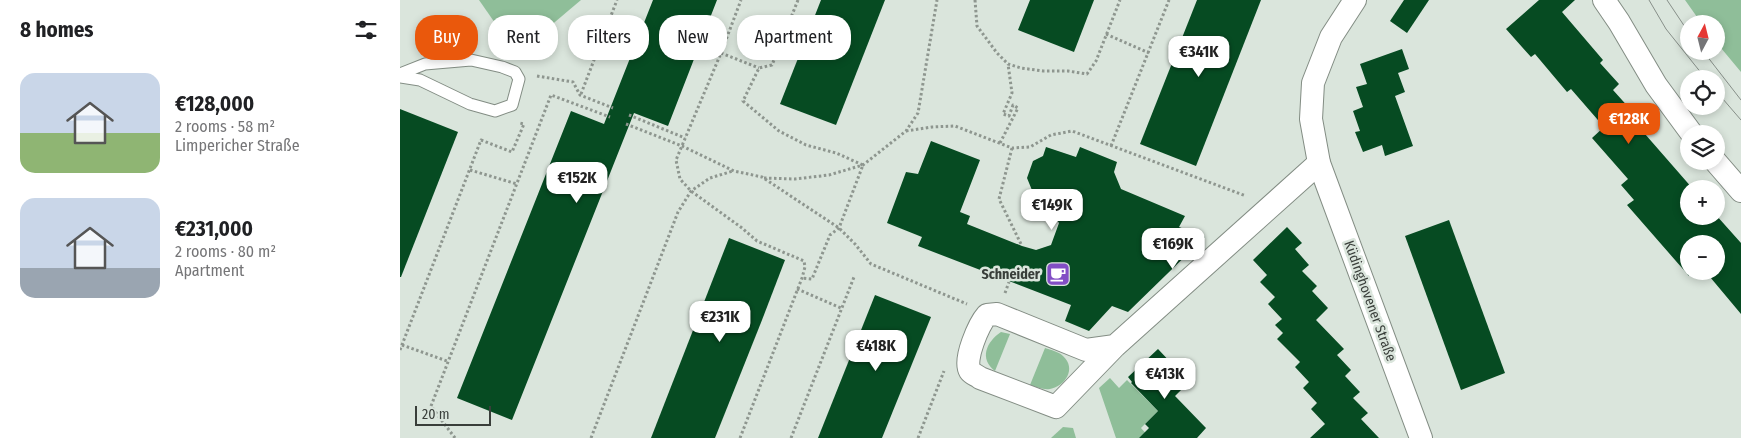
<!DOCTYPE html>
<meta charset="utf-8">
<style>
body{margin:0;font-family:"Fira Sans Condensed",sans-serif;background:#f2f2f2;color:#202124;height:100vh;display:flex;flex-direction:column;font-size:19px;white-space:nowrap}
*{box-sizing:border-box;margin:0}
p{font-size:16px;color:#757577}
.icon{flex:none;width:28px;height:28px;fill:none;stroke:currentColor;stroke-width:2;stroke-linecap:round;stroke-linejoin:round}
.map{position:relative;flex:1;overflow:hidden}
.details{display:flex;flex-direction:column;background:#fff;width:400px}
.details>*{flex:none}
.top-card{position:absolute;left:15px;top:15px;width:475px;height:45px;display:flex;gap:10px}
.needle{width:32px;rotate:7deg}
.controls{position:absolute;left:1280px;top:15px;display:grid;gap:10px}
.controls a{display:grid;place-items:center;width:45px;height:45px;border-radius:50%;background:#fff;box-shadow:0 2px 8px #0003;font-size:25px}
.scale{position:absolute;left:15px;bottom:12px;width:76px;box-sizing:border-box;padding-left:5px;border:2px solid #393e3a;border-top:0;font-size:14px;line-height:18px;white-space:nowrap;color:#393e3a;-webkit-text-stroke:4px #dae5dc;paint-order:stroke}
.price{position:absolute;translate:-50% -42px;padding:0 11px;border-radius:10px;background:#fff;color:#222;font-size:16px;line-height:32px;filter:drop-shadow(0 1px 2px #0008)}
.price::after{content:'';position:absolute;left:50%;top:30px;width:15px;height:11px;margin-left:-8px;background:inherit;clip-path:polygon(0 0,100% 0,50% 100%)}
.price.selected{background:#ea580c;color:#fff}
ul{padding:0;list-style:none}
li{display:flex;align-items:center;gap:15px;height:125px;padding:0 20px}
li span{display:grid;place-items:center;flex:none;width:140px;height:100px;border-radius:15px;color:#555}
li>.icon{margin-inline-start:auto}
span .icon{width:60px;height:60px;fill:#fffc;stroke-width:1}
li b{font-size:21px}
h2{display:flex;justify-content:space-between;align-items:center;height:60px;padding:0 20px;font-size:21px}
.tag{padding:0 18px;border-radius:20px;background:#fff;box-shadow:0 2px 8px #0003;font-size:18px;line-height:45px}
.tag.selected{background:#ea580c;color:#fff}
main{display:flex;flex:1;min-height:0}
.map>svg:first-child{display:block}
</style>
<main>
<section class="details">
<h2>8 homes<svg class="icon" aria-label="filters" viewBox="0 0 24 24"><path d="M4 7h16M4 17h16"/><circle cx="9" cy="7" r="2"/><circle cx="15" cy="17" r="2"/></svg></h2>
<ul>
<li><span style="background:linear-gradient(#c9d6e8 60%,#8fb573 0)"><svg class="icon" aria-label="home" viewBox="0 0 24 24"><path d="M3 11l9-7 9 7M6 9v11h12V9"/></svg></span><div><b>€128,000</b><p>2 rooms · 58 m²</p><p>Limpericher Straße</p></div></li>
<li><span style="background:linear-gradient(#c9d6e8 70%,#9aa5b1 0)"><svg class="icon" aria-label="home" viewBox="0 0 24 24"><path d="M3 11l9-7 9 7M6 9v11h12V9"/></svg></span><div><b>€231,000</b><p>2 rooms · 80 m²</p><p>Apartment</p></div></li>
</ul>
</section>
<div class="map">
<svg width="1341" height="438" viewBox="0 0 1341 438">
<rect width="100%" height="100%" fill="#dae5dc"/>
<g fill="#8fbe99">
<polygon points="79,0 181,0 149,27 111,28 95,23"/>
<polygon points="1285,0 1341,0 1341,72 1316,42 1316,24 1302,24"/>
<path d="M 601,332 L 610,334 L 595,371 C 579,359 586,342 601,332 Z"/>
<path d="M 645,348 C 651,350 659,352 663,356 C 677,369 665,386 650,389 C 643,390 637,387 630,385 Z"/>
<polygon points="710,378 719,388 727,380 758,411 741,428 750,438 716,438 699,388"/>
<polygon points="663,427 673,428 676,438 651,438"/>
</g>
<g fill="#064b22">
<polygon points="253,0 317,0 268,126 234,113 112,420 57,398 171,111 204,124"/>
<polygon points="421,0 485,0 436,125 380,104"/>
<polygon points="630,0 694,0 674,52 618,30"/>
<polygon points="797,0 861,0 796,166 740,144"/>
<polygon points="1004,0 1029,0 1007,33 990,21"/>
<polygon points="1139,0 1175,0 1162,12 1203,60 1200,63 1219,84 1213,90 1249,130 1245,134 1293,189 1289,189 1289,216 1316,215 1341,243 1341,314 1305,271 1316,271 1316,244 1289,244 1289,276 1227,205 1234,200 1221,185 1228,179 1192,138 1204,127 1171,89 1167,92 1135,54 1131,57 1106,29"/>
<polygon points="1002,49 1009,69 998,73 1005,92 995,96 1013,146 985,156 982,145 963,152 955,132 960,131 953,111 963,107 956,87 967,84 960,64"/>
<polygon points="0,109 58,132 1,277 0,277"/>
<polygon points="531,141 580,160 560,212 570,216 567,224 622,246 636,250 651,245 659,223 647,204 636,200 627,178 633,161 643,156 646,147 676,157 680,147 717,162 714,172 721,189 785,216 779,227 805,237 728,312 712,306 689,331 665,321 671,305 518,246 522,237 487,223 506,172 518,174"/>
<polygon points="1049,220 1105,373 1061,390 1005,236"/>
<polygon points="887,227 902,243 895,249 909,265 902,271 917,286 912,291 928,308 916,320 944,349 937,355 951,370 945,376 960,392 953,398 968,413 961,419 979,438 910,438 925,424 911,409 917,403 903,388 909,382 895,367 900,362 877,339 883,333 875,325 882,319 868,304 875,297 860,282 867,275 853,260"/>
<polygon points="329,238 385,260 362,320 315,438 251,438"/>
<polygon points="475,295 531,317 482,438 418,438"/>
<polygon points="758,349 789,382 775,396 806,428 797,438 739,438 749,428 745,424 758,411 731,383 732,382 728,377"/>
</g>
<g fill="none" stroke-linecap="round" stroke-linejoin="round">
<g stroke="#838d84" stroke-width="13">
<polyline id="lane" points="0,74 25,64 71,60 102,67 115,72 119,79 112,105 95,111 70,104 20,80 0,77"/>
</g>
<g stroke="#838d84" stroke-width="24">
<g id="street">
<polyline points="955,0 931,37 913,83 911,119 919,163 1021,438"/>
<polyline points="1204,0 1219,22 1256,85 1292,134"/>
<polyline points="1315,161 1341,191"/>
<path d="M 715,346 L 686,350 L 597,314 L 587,315 C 579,324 563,360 570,371 C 572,374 578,376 580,378 L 656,407 L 715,346 L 919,163"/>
</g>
</g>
<g stroke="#8e968f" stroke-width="3" stroke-dasharray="2.5 2.5" stroke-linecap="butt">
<polyline points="398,0 372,65 359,68 343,101 379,131 406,145 436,153 463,165 439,228 430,235 412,279 402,278"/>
<polyline points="575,0 577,26 597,53 608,64 621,68 643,71 668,71 687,74 696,61 720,0"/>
<polyline points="706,34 749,53"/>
<polyline points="321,53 359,68"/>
<polyline points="137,76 173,82 180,95 213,108"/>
<polyline points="181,94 217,0"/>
<polyline points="229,115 285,138"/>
<polyline points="226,124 282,146 334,171 362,177 439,228 455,244 471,264 567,304"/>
<polyline points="506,131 532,127 555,126 612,148 630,147 651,135 672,131 846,196"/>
<polyline points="600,143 618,108 613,105 609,116 603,114 612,93 608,64"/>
<polyline points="711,146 769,0"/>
<polyline points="612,148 599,199 622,246"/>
<polyline points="70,170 117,184"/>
<polyline points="364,178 395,179 429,175 463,165 506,131 518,113 537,0"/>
<polyline points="397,289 441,308"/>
<polyline points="605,293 609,282"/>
<polyline points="2,345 47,361"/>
<polyline points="0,350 81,140 112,152 124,124 120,123"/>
<polyline points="55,438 31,406 151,95 210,117"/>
<polyline points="191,438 278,212 291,191 310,178 333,171"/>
<polyline points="340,438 402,278 405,267 404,261 357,241 342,228 291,191 280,179 276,160 321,53 341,0"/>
<polyline points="391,438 454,277"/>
<polyline points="518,438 544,371"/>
</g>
<use href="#lane" stroke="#fff" stroke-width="11"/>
<use href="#street" stroke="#fff" stroke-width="22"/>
<g stroke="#878f89" stroke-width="1">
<polyline points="1249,0 1266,29 1306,79"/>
<polyline points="1267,0 1289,33"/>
<polyline points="1303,51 1341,100"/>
<polyline points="1316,91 1341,120"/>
</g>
</g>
<defs>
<g id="cafe-square" transform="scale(1.25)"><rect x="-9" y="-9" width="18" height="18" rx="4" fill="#824ec5" stroke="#dae5dc"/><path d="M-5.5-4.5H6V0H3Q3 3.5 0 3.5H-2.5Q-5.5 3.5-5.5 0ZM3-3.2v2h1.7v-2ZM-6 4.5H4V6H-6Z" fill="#fff"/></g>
</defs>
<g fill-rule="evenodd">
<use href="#cafe-square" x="658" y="274"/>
</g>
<g text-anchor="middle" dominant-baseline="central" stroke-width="5" stroke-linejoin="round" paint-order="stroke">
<g font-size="14" font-weight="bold" fill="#393e3a" stroke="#dae5dc" text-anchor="end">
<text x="640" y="274">Schneider</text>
</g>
<g font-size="14" fill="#393e3a" stroke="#dae5dc">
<text transform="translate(970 301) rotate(70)">Küdinghovener Straße</text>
</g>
</g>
</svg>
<div class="controls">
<a><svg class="needle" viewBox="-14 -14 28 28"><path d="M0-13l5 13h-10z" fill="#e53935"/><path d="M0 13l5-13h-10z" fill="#757577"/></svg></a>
<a><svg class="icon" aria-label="locate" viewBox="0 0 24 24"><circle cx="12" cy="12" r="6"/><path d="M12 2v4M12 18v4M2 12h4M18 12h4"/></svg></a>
<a><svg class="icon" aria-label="layers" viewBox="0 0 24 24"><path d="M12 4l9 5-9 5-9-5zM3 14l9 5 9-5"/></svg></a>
<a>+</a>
<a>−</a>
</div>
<div class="scale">20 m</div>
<b class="price" style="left:799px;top:78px">€341K</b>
<b class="price selected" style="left:1229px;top:145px">€128K</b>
<b class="price" style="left:177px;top:204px">€152K</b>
<b class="price" style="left:652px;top:231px">€149K</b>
<b class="price" style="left:773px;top:270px">€169K</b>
<b class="price" style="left:320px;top:343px">€231K</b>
<b class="price" style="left:476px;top:372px">€418K</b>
<b class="price" style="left:765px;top:400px">€413K</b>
<div class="top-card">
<a class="tag selected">Buy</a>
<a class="tag">Rent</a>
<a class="tag">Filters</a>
<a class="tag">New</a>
<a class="tag">Apartment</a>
</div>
</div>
</main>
